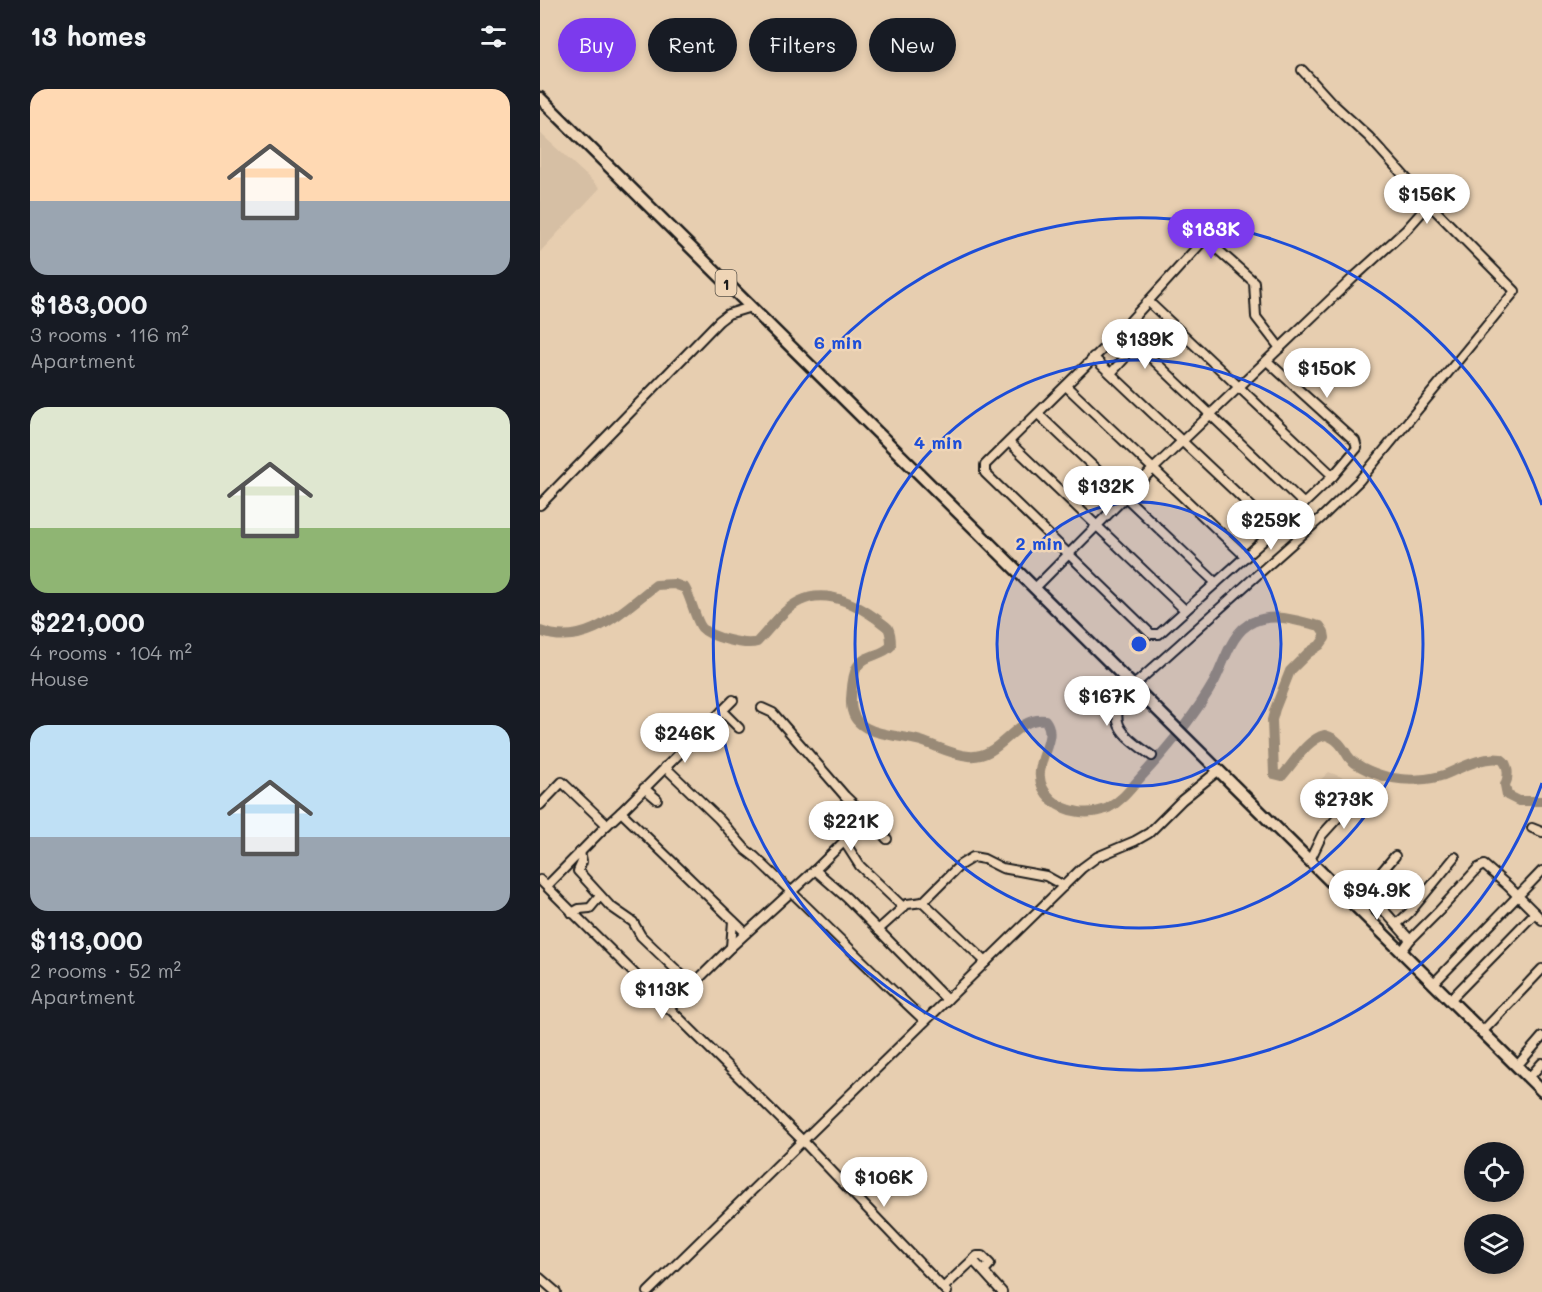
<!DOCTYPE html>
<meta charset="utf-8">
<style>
body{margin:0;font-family:Mali,sans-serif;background:#242831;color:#f1f3f6;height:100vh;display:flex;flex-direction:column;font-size:22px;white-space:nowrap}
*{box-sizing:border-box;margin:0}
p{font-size:20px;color:#9ea1a6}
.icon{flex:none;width:33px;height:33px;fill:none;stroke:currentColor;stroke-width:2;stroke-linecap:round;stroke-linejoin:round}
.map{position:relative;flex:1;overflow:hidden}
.sheet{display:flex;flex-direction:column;background:#171b24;width:540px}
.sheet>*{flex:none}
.top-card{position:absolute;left:18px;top:18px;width:570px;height:54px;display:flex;gap:12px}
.buttons{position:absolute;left:924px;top:1142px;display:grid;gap:12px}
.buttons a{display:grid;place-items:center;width:60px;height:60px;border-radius:50%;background:#171b24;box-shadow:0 3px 9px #0003;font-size:30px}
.price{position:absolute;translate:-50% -51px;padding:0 14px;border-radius:21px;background:#fff;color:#222;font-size:20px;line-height:39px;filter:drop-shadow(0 2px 3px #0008)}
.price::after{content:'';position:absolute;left:50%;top:36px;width:18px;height:14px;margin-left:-9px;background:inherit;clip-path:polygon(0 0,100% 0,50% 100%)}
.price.on{background:#7c3aed;color:#fff}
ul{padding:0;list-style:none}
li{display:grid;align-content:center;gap:12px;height:318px;padding:0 30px}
li span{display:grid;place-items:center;height:186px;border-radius:18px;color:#555}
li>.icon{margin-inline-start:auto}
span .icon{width:108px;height:108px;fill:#fffc;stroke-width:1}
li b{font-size:26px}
h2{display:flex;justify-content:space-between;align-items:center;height:72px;padding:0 30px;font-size:26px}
.tag{padding:0 21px;border-radius:27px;background:#171b24;box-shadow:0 3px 9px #0003;font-size:21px;line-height:54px}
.tag.on{background:#7c3aed;color:#fff}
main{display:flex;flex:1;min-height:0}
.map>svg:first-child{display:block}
</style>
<main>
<section class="sheet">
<h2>13 homes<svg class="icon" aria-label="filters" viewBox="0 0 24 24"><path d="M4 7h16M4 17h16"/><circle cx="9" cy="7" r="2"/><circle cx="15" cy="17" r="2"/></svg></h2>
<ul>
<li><span style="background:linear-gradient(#ffd9b3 60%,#9aa5b1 0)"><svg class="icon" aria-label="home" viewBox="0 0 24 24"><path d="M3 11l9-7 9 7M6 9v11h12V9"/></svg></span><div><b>$183,000</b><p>3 rooms · 116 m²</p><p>Apartment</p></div></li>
<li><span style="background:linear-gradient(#dfe7d0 65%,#8fb573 0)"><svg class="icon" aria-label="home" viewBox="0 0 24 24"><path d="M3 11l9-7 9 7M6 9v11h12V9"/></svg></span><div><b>$221,000</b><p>4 rooms · 104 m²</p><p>House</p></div></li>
<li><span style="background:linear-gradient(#bfe0f5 60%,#9aa5b1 0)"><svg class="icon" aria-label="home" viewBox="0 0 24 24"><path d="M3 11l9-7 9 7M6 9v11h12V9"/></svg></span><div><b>$113,000</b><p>2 rooms · 52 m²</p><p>Apartment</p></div></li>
</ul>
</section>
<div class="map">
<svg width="1002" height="1292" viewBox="0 0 1002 1292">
<rect width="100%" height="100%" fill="#e7ceb0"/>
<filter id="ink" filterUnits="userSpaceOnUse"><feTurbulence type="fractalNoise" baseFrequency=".0167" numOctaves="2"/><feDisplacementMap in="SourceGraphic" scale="12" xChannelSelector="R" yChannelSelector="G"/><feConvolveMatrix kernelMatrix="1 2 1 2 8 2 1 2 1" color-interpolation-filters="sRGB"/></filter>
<g filter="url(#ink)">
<g fill="#d6bfa4">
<polygon points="0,133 60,188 0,252"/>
<polygon points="789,772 804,778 826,780 808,799 796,797 783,791 778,782"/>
</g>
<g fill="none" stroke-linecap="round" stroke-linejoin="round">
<path stroke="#998a77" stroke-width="10" d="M 0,631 C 46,649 82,611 116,585 L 134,584 L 145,588 C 151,598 156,622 162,628 C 170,637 205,646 217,642 C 230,629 243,609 260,601 C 286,588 316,604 337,619 C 340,622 345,625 348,628 C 351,633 351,640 351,646 C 342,656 323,655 317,667 C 312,676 312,688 311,699 C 309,738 355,733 381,741 C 397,746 412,755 429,756 C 461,759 474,716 505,720 C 523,742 480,770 512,800 C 526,813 550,816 568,808 C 582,801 591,788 601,777 C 628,748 654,717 674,682 C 684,664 691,631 713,622 C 735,612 757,621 780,626 L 784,632 L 785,638 L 780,645 L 768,653 L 750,671 L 735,709 L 732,720 L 734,774 L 742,776 C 754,763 767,739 785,735 C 797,738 802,746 808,756 C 815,767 840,776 853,778 C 868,781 889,780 904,775 C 921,768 941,756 961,759 C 969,764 969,777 965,785 L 967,795 L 979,801 L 1002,801"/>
<g stroke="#1c1c1c" stroke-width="12">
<g id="minor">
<polyline points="609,302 793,476"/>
<polyline points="582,330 662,242 667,240 714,282 716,317 740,348"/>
<polyline points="553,357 736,530"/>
<polyline points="727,361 815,441 817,448 793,476 752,515 619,634 611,634 445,473 445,465 448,462 582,330 764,504"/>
<polyline points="571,373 584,359"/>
<polyline points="526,386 706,557"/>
<polyline points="498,414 676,583"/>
<polyline points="469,442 645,610"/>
<polyline points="0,505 179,321 188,314 211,307"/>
<polyline points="495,588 613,469 812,279 866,230 889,204"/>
<polyline points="222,708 233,713 305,796 328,818"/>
<polyline points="182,711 199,728"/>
<path d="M 612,756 C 581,734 562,720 593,686 L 782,517 L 819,481 L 975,291 L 893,208 L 829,137 L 792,103 L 762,70"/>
<path d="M 125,767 L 179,819 L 206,850 L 215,857 C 272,911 327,967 385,1021"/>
<polyline points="104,788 117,799"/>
<polyline points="0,805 22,782 67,825 7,886"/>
<polyline points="81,812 193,700"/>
<polyline points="67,825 81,812 206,933"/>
<polyline points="992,828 1002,832"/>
<polyline points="304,841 320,866 363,907"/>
<polyline points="40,852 42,862 38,871 70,906 93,922 101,936 152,985"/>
<polyline points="770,860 782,835 823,790"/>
<polyline points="275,870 328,818 347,839"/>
<polyline points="0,880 262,1140 407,1292"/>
<polyline points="826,890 870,940 862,951"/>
<polyline points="383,902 420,865 433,857 444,859 462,868 506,876 524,886"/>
<polyline points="32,913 39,909 50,908 60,896"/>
<polyline points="825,914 822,895 855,856"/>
<polyline points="857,924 870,912 915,857"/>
<polyline points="338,930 367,904 383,902 446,962"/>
<polyline points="870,940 899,911 938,868 944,865 968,886 1002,920"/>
<polyline points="191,947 193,921"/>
<polyline points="894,983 1002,871"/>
<polyline points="910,1000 995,913"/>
<polyline points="128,1009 191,947 275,870 307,898 407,1000"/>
<polyline points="942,1032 1002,969"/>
<polyline points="977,1066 1002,1037"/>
<polyline points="989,1078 1002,1063"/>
<polyline points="433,1260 462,1292"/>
<polyline points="0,1278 16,1292"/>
<polyline points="403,1288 437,1256 442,1256 450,1264 444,1271"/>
<polyline points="108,1292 542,868 557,857 595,841 609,833 642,800 679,770"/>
</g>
</g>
<g stroke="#1c1c1c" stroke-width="15">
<polyline id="highway" points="0,98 1002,1091"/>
</g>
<use href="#minor" stroke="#efd5b6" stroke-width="8"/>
<use href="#highway" stroke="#efd5b6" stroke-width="10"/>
</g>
</g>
<circle cx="599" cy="644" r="142" fill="#1d4ed8" fill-opacity=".12"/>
<g fill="none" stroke="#1d4ed8" stroke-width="3">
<circle cx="599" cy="644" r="142"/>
<circle cx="599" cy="644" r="284"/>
<path d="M1002 783A426 426 0 1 1 1002 505"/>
</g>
<g text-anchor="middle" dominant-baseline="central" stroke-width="5" stroke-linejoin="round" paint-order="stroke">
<rect fill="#efd5b6" stroke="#5b544a" stroke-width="1.5" x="175.5" y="270" width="21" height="26" rx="4.5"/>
<g font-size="16" font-weight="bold" fill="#1c1c1c">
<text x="186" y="283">1</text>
</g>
</g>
<circle cx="599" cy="644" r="9" fill="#1d4ed8" stroke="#efd5b6" stroke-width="3"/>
<g font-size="18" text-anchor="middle" font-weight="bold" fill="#1d4ed8" stroke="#efd5b6" stroke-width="5" stroke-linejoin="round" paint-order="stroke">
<text x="298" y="349">6 min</text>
<text x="398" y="449">4 min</text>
<text x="499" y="550">2 min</text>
</g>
</svg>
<div class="buttons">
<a><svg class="icon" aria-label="locate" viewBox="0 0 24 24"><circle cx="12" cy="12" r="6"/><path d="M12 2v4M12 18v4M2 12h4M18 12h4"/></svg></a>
<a><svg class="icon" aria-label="layers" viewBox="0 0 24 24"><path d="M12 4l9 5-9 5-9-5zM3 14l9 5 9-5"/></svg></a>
</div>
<b class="price" style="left:887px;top:225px">$156K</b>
<b class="price on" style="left:671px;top:260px">$183K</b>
<b class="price" style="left:605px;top:370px">$139K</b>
<b class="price" style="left:787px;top:399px">$150K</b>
<b class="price" style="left:566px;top:517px">$132K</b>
<b class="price" style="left:731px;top:551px">$259K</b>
<b class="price" style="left:567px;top:727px">$167K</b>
<b class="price" style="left:145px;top:764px">$246K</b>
<b class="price" style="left:804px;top:830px">$273K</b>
<b class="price" style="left:311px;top:852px">$221K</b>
<b class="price" style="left:837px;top:921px">$94.9K</b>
<b class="price" style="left:122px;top:1020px">$113K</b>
<b class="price" style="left:344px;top:1208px">$106K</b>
<div class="top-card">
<a class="tag on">Buy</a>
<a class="tag">Rent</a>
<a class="tag">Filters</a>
<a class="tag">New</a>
</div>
</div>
</main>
